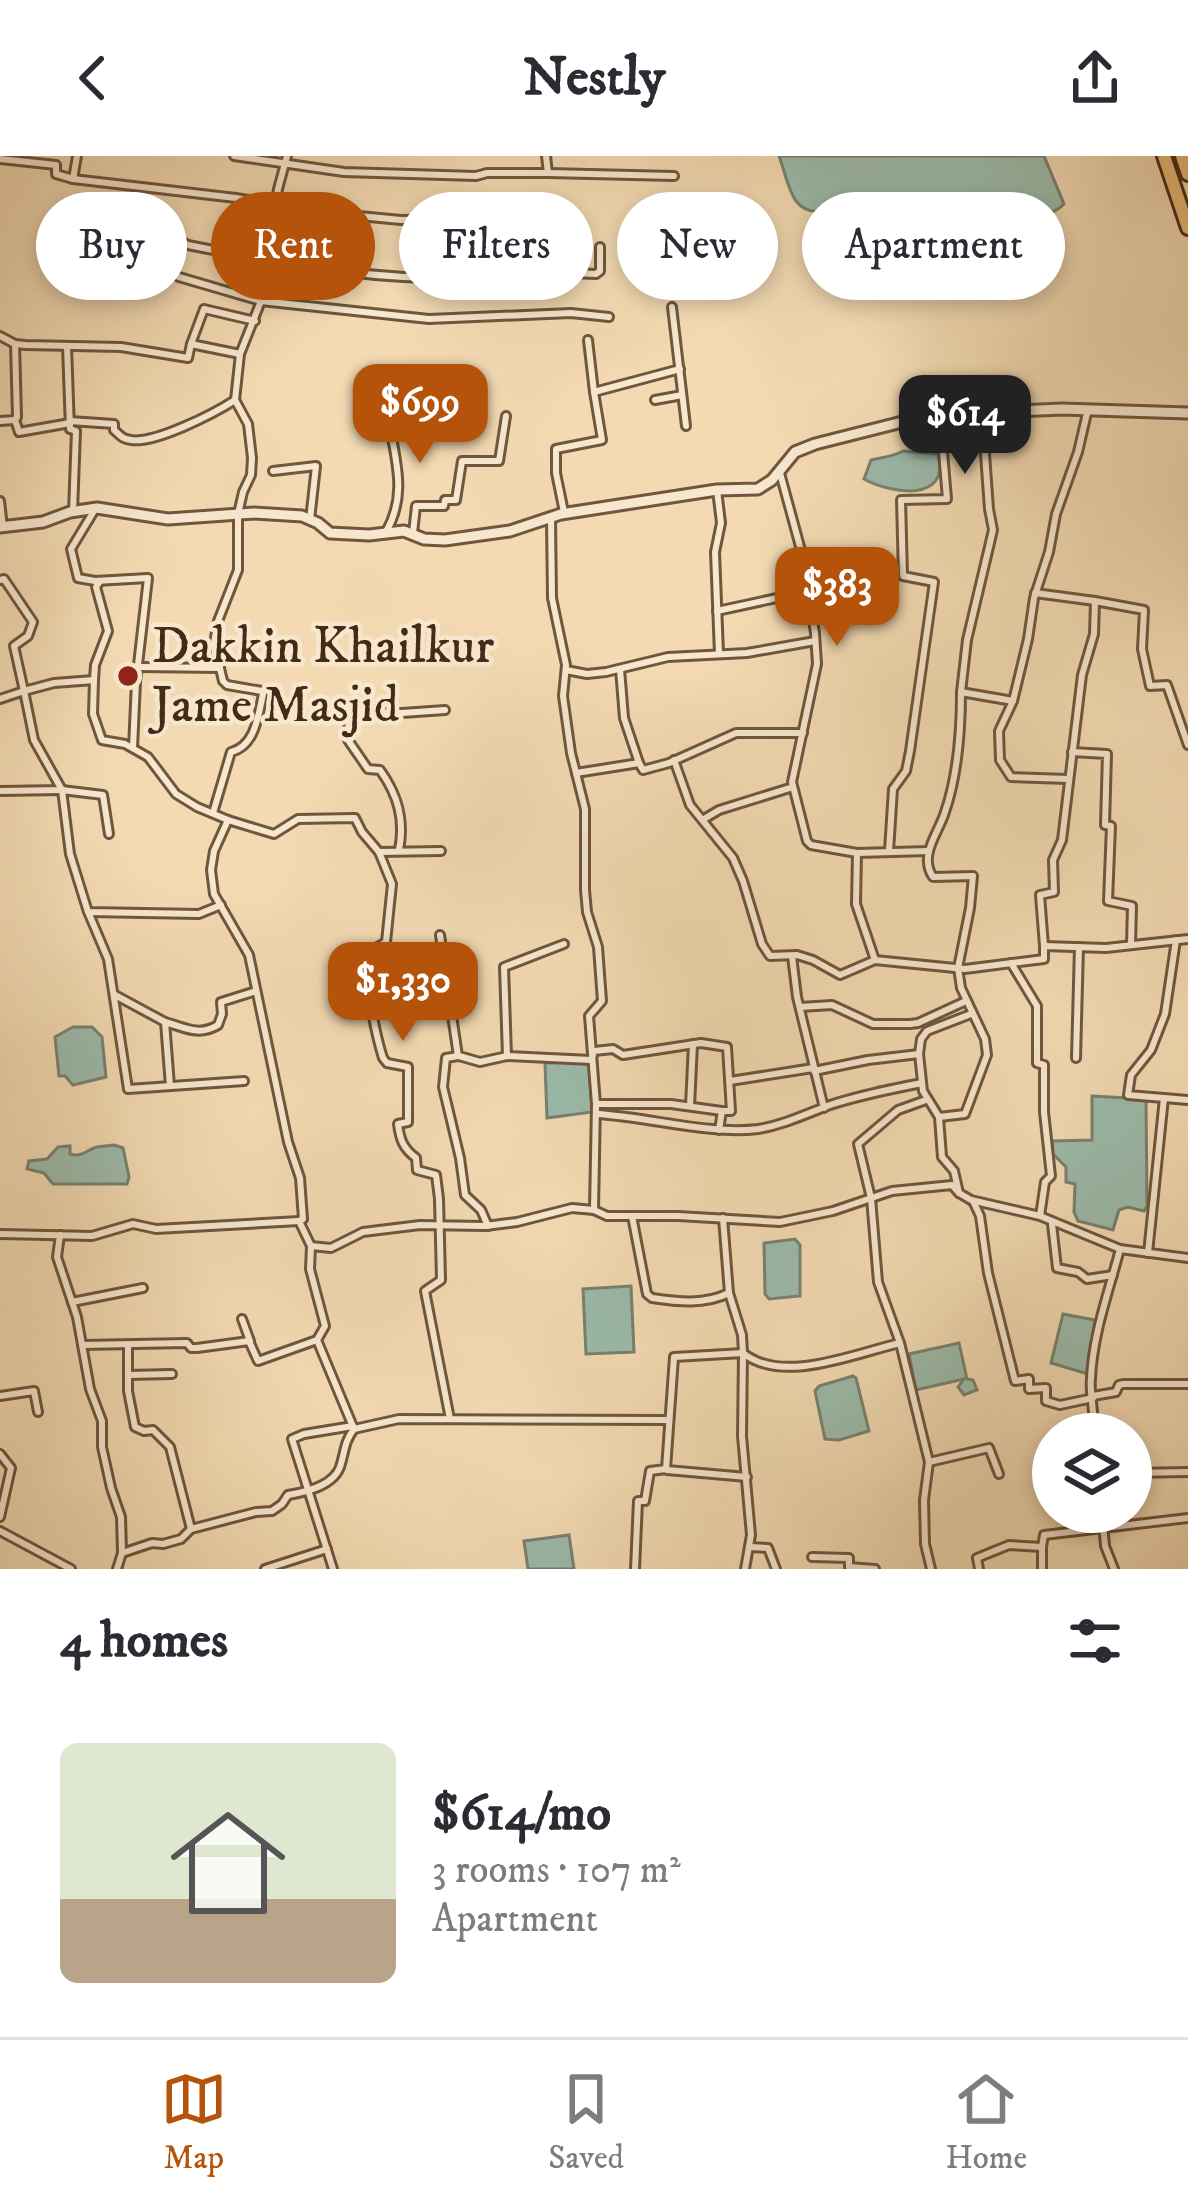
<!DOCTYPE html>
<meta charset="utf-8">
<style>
body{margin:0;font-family:"IM FELL DW Pica",serif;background:#f7f7f7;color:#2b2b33;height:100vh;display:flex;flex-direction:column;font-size:45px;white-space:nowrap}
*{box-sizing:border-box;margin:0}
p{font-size:39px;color:#7c7c81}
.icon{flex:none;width:66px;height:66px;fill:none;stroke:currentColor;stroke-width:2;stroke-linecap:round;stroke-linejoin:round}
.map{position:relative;height:1413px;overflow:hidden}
.sheet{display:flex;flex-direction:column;background:#fff;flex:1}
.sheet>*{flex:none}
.hud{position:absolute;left:36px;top:36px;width:1116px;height:108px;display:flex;gap:24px}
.fabs{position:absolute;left:1032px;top:1257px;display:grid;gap:24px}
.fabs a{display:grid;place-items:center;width:120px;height:120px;border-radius:50%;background:#fff;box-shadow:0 6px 18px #0003;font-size:60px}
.price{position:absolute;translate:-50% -102px;padding:0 27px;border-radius:24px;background:#b45309;color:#fff;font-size:39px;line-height:78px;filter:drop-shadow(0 3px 6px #0008)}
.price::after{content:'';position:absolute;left:50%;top:72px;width:36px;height:27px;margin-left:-18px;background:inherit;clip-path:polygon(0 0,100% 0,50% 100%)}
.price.on{background:#222;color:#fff}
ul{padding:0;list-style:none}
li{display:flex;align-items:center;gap:36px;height:300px;padding:0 60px}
li span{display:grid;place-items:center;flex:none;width:336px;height:240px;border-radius:18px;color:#555}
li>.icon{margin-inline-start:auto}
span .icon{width:144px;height:144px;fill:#fffc;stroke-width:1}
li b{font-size:51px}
h2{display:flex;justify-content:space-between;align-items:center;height:144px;padding:0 60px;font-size:51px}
.tag{padding:0 42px;border-radius:54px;background:#fff;box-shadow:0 6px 18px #0003;font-size:42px;line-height:108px}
.tag.on{background:#b45309;color:#fff}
header{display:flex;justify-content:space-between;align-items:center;height:156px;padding:0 60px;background:#fff;font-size:54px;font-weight:700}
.dock{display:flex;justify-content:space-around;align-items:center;height:168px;border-top:3px solid #e1e1e2;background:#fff;font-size:33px;color:#7c7c81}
.dock a{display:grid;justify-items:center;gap:6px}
.dock .on{color:#b45309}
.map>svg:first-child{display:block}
</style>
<header><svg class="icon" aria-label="back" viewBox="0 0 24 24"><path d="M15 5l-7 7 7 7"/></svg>Nestly<svg class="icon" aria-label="share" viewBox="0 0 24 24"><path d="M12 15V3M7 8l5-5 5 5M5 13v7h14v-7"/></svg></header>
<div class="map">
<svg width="1188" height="1413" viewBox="0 0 1188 1413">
<rect width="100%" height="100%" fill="#f3dab3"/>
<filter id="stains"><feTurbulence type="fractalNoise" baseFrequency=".00167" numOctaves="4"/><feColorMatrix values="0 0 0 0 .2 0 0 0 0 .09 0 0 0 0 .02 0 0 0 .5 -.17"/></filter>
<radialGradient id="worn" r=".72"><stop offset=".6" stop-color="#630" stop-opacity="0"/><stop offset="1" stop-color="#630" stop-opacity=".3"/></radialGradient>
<g fill="#9bbbab" stroke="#79816f" stroke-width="3">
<path d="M 779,0 L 1044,0 L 1064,48 C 1050,63 1026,59 1009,78 L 1012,88 L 1008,95 C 981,108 955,98 929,87 C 923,76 919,61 912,52 C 881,9 823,81 796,45 C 788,34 784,13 779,0 Z"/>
<path d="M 903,295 L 938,298 C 951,347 891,338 864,323 L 871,304 C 882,301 893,301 903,295 Z"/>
<polygon points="73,871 92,871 102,881 106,921 73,929 65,920 59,920 55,881"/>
<polygon points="586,906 589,907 592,956 547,962 545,907"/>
<polygon points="1092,940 1146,943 1147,1050 1144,1055 1128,1051 1119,1054 1113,1074 1078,1065 1074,1056 1075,1028 1066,1026 1066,1011 1052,997 1053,985 1092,984"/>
<path d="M 114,989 L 123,992 L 129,1021 L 127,1028 L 53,1028 L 44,1017 L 27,1013 L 29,1005 L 47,1003 L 58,991 L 70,990 L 70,998 C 82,1001 84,996 94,992 C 100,990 108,990 114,989 Z"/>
<polygon points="795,1083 800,1089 800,1140 769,1143 765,1138 764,1087"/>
<polygon points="631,1130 634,1196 586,1198 583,1133"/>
<polygon points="1063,1158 1095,1164 1088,1218 1051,1207"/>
<polygon points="959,1187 967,1223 973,1224 977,1234 964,1239 958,1231 964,1223 916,1234 909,1198"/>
<polygon points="853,1220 856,1222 869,1275 839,1284 825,1283 815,1235 819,1230"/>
<polygon points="569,1379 574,1413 528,1413 524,1385"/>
</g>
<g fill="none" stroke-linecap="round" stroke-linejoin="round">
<g stroke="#70563d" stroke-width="12">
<g id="minor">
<polyline points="234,0 344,16 476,20 487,17 548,17 546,0"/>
<polyline points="0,3 56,9 56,18 73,23 236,42 317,56 401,64 455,63 475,58 503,60"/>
<polyline points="548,17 674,20"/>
<polyline points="73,23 77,0"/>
<polyline points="224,80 271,88"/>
<path d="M 600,91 L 600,115 L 596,118 C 559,117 521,114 484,116 C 466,117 447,123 429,122 C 347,120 268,105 188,89 L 179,84 L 160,92 L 150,105 L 179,121 L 261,145 L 429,163 L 571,157 L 609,161"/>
<polyline points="672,151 686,270"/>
<polyline points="0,180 15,188 25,189 121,191 188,202 191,188 240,198"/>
<polyline points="588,184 594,236"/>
<polyline points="191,188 204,153 255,165"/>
<polyline points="67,190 70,273 76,275 73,356"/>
<polyline points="655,244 682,239"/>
<polyline points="15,264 19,276 70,267"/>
<polyline points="0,265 15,264 17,261 15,188"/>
<path d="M 70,265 L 114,268 L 114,274 C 121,280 122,283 131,284 C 155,288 215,257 235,244 L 240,198 L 261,145 L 278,33 L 287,0"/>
<polyline points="273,315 316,310 310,364"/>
<polyline points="780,317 802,398 815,477 817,508 792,626 807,685 811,689 857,697 856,748 875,804 965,813 1044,803 1044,790 1106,792 1188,783"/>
<polyline points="717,334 721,367 715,396 719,498"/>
<polyline points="0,345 3,371"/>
<polyline points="94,355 71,393 78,422 95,425 148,422 136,526 133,592"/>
<polyline points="564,356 556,317 556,293 602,284 594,236 680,213"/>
<polyline points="551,363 552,442 566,509 563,540 571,597 585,653 585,734 587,756 598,791 602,845 589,860 596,948 594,1054"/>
<path d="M 386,376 C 415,325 383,283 388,230"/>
<polyline points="413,377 416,350 444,350 445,344 456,344 462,305 499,305 506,260"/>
<polyline points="0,424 4,423 33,466 28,480 14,490 24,535 54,527 94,524 93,558 102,584 125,588 148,601 176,638 197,651 228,664"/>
<polyline points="1035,437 1095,445 1094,478 1082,519 1062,684 1053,704 1054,736 1040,739 1044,790"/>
<polyline points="1095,445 1144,454 1142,493 1150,530 1167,529 1188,589"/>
<polyline points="717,455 809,435"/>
<polyline points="139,511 220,512"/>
<polyline points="620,513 624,562 639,607"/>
<polyline points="566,514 587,518 606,516 668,501 747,497 815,485"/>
<polyline points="94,524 95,509 108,475 96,431 100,425"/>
<polyline points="961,536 967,484 993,374 989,353 982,257"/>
<polyline points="0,543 24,535 34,584 62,634 0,635"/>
<polyline points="1072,596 1107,598 1105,669 1111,670 1108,745 1132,750 1131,788"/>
<polyline points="674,604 690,649 733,702 743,725 762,788 770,800 797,799 813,804 840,819 875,804"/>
<polyline points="576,617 639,607 643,614 669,607 736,577 803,577"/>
<polyline points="1068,623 1011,621 1000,604 999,575 1013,545 1028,483 1034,442 1049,396 1056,358 1078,296 1088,253"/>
<path d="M 213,657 L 231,596 C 255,590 258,561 263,538 L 262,535 L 227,529 L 223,525 L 214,487 L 218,465 L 238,414 L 238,358 L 243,336 L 251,319 L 252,302 L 248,268 L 235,244"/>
<polyline points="704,663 719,654 793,631"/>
<polyline points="109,678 103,639 62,634 70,698 88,756 199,758 221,749"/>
<path d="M 399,694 C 405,664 398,639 380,614 L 368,613 L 348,584 L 349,559 L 352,556 L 402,557 L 445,554"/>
<polyline points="441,695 379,696 362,676 355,662 298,663 274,678 228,664 214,695 211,714 214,738 249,799 288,986 300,1022 303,1063 299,1065 311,1090 331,1092 363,1076 420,1069 485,1070 517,1066 572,1052 594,1054 607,1060 678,1060 780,1066 833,1055 892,1035 952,1029 959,1037"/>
<polyline points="889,695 893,633 906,615 910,595 934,426 903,420 901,344 947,343 940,260"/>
<path d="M 379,696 L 392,728 L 386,786 C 381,789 374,792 371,797 C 361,815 377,883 383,902 L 387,907 L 408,911 L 408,966 L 398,968 C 400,984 403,992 416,1002 L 417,1014 L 436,1019 L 439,1043 L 441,1124 L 425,1135 L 450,1263"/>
<polyline points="857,697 929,695"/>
<polyline points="89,758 108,803 128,933 244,925"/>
<polyline points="440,779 458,900 446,902 443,931 460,1002 465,1039 481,1054 488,1070"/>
<polyline points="1176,784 1165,858 1151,894 1131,919 1128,939 1188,944"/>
<polyline points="792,800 797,841 824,952"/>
<polyline points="1011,807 1037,850 1037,907 1044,909 1044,956 1051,1020 1045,1026 1040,1060"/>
<polyline points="115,839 165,866"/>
<polyline points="800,851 832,849 873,868 910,868 918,867 966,845"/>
<polyline points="971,858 927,875 921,883 919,898 923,935 939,961 942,1001 954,1015 959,1037 971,1044 1040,1060 1120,1093 1188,1102"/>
<polyline points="459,900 480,906 507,900 591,904"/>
<polyline points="507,900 504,811 564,788"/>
<polyline points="592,902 594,895 613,893 623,899 701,887 727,891 731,955 722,955 719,974"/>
<polyline points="1076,902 1079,791"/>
<polyline points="814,915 868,904 919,898"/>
<polyline points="730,925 813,912"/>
<path d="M 170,930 L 165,866 C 184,871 198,881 218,869 L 222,858 L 221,846 L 256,835"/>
<polyline points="926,944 898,954 858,988 871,1042 878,1126 900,1187 929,1306 924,1344 925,1388 931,1413"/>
<polyline points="596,948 671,948 722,955"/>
<polyline points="690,950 693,888"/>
<path d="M 597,958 C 649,961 709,979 758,973 C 783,969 806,958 830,949 C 860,939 891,933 922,927"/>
<path d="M 939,961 L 965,958 L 987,899 L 985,883 L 961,832 L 958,812 L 970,752 L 973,720 L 933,721 C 919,700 937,679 944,659 C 958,620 961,577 961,536 L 1013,545"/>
<polyline points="974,1047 980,1060 988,1117 1015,1225 1029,1223 1029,1233 1046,1232 1046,1245 1060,1249 1093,1242"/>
<path d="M 632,1060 L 647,1138 L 652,1142 C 679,1146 704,1149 729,1137"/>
<polyline points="723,1062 729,1137 742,1179 743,1197 742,1280 751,1379 745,1413"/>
<polyline points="1052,1068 1057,1112 1078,1116 1087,1123 1113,1119"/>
<polyline points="0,1078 92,1080 133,1068 156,1073 299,1065"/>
<path d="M 60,1079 L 57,1101 L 77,1161 L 90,1233 L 102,1265 L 102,1291 L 111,1332 L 121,1361 L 122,1397 L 152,1387 L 163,1388 L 181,1383 L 191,1373 L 256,1356 L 272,1355 L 282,1348 L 288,1339 C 306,1336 333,1330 340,1311 C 345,1296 344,1286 354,1273"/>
<polyline points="311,1090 310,1113 325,1170 317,1184 354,1273"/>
<polyline points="1148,1097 1164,942"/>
<polyline points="72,1146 143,1132"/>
<polyline points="242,1163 250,1185"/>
<polyline points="82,1189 187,1187 191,1192 197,1192 249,1185 258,1205 317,1184"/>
<polyline points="128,1190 128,1235 135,1271 144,1275 153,1274 170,1291 191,1373"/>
<polyline points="128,1219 172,1218"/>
<polyline points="0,1240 34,1235 38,1256"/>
<polyline points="1093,1240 1116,1236 1119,1229 1123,1228 1188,1228"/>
<polyline points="354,1273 399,1263 667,1264"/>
<path d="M 1093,1278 C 1096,1259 1089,1240 1091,1222 C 1093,1178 1109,1135 1120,1093"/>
<polyline points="0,1298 11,1312 0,1361"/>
<polyline points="929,1306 989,1292 999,1318"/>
<polyline points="667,1314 747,1321"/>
<polyline points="1131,1317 1188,1316"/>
<polyline points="1102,1356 1105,1390 1114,1413"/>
<polyline points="0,1375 71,1413"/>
<polyline points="749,1391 768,1392 776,1413"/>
<polyline points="812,1401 849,1402 849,1411 875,1413"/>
<polyline points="117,1413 122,1397"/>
<polyline points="265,1413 327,1393"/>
<polyline points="333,1413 292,1283 304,1278 353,1270"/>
<path d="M 635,1413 L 638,1345 L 645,1345 L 650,1315 L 666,1313 L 674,1201 L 743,1197 C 783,1229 856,1197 900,1187"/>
<polyline points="979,1413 977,1402 1009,1389 1042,1391 1044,1379 1188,1362"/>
<polyline points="1042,1413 1042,1391"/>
</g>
</g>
<g stroke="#70563d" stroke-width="15">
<polyline id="tertiary" points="0,371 43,366 70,356 97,352 168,363 254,357 302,360 318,367 330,377 369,379 404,375 424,383 445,384 510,375 561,358 717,334 758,333 772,324 795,296 815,288 918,262 953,258 1062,253 1188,257"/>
</g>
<g stroke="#452a16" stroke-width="18">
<g id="trunk">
<polyline points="1164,0 1188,72"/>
<polyline points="1182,0 1188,18"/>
</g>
</g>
<use href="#minor" stroke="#f7e7ce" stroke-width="6"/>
<use href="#tertiary" stroke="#f7e7ce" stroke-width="9"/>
<use href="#trunk" stroke="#eabd7a" stroke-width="12"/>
</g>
<circle fill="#8f2418" stroke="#f7e7ce" stroke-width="4.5" cx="128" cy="520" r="12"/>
<g text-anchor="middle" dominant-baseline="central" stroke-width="9" stroke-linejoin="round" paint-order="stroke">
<g font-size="51" fill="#452a16" stroke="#f7e7ce" text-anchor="start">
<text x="152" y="491">Dakkin Khailkur<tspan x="152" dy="59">Jame Masjid</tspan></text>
</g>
</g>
<rect width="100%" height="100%" filter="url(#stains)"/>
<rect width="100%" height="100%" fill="url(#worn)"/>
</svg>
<div class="fabs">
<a><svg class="icon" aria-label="layers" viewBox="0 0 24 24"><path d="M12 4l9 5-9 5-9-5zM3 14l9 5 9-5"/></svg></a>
</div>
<b class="price" style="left:420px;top:310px">$699</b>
<b class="price on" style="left:965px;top:321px">$614</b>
<b class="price" style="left:837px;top:493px">$383</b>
<b class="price" style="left:403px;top:888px">$1,330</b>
<div class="hud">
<a class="tag">Buy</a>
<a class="tag on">Rent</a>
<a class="tag">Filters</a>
<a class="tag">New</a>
<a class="tag">Apartment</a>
</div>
</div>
<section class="sheet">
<h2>4 homes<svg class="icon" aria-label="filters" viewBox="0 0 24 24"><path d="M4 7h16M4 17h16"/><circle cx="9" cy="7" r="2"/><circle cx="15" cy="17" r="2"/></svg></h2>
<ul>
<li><span style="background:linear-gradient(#dfe7d0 65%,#b9a48a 0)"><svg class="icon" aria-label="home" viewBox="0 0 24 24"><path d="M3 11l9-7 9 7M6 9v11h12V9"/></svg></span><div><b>$614/mo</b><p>3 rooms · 107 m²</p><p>Apartment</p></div></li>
</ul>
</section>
<nav class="dock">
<a class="on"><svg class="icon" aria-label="map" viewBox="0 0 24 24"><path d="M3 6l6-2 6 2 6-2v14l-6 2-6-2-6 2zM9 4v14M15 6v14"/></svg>Map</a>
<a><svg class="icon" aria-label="saved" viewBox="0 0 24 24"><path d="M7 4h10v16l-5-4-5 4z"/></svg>Saved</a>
<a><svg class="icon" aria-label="home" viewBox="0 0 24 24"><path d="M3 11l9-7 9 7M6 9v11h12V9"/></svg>Home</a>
</nav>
